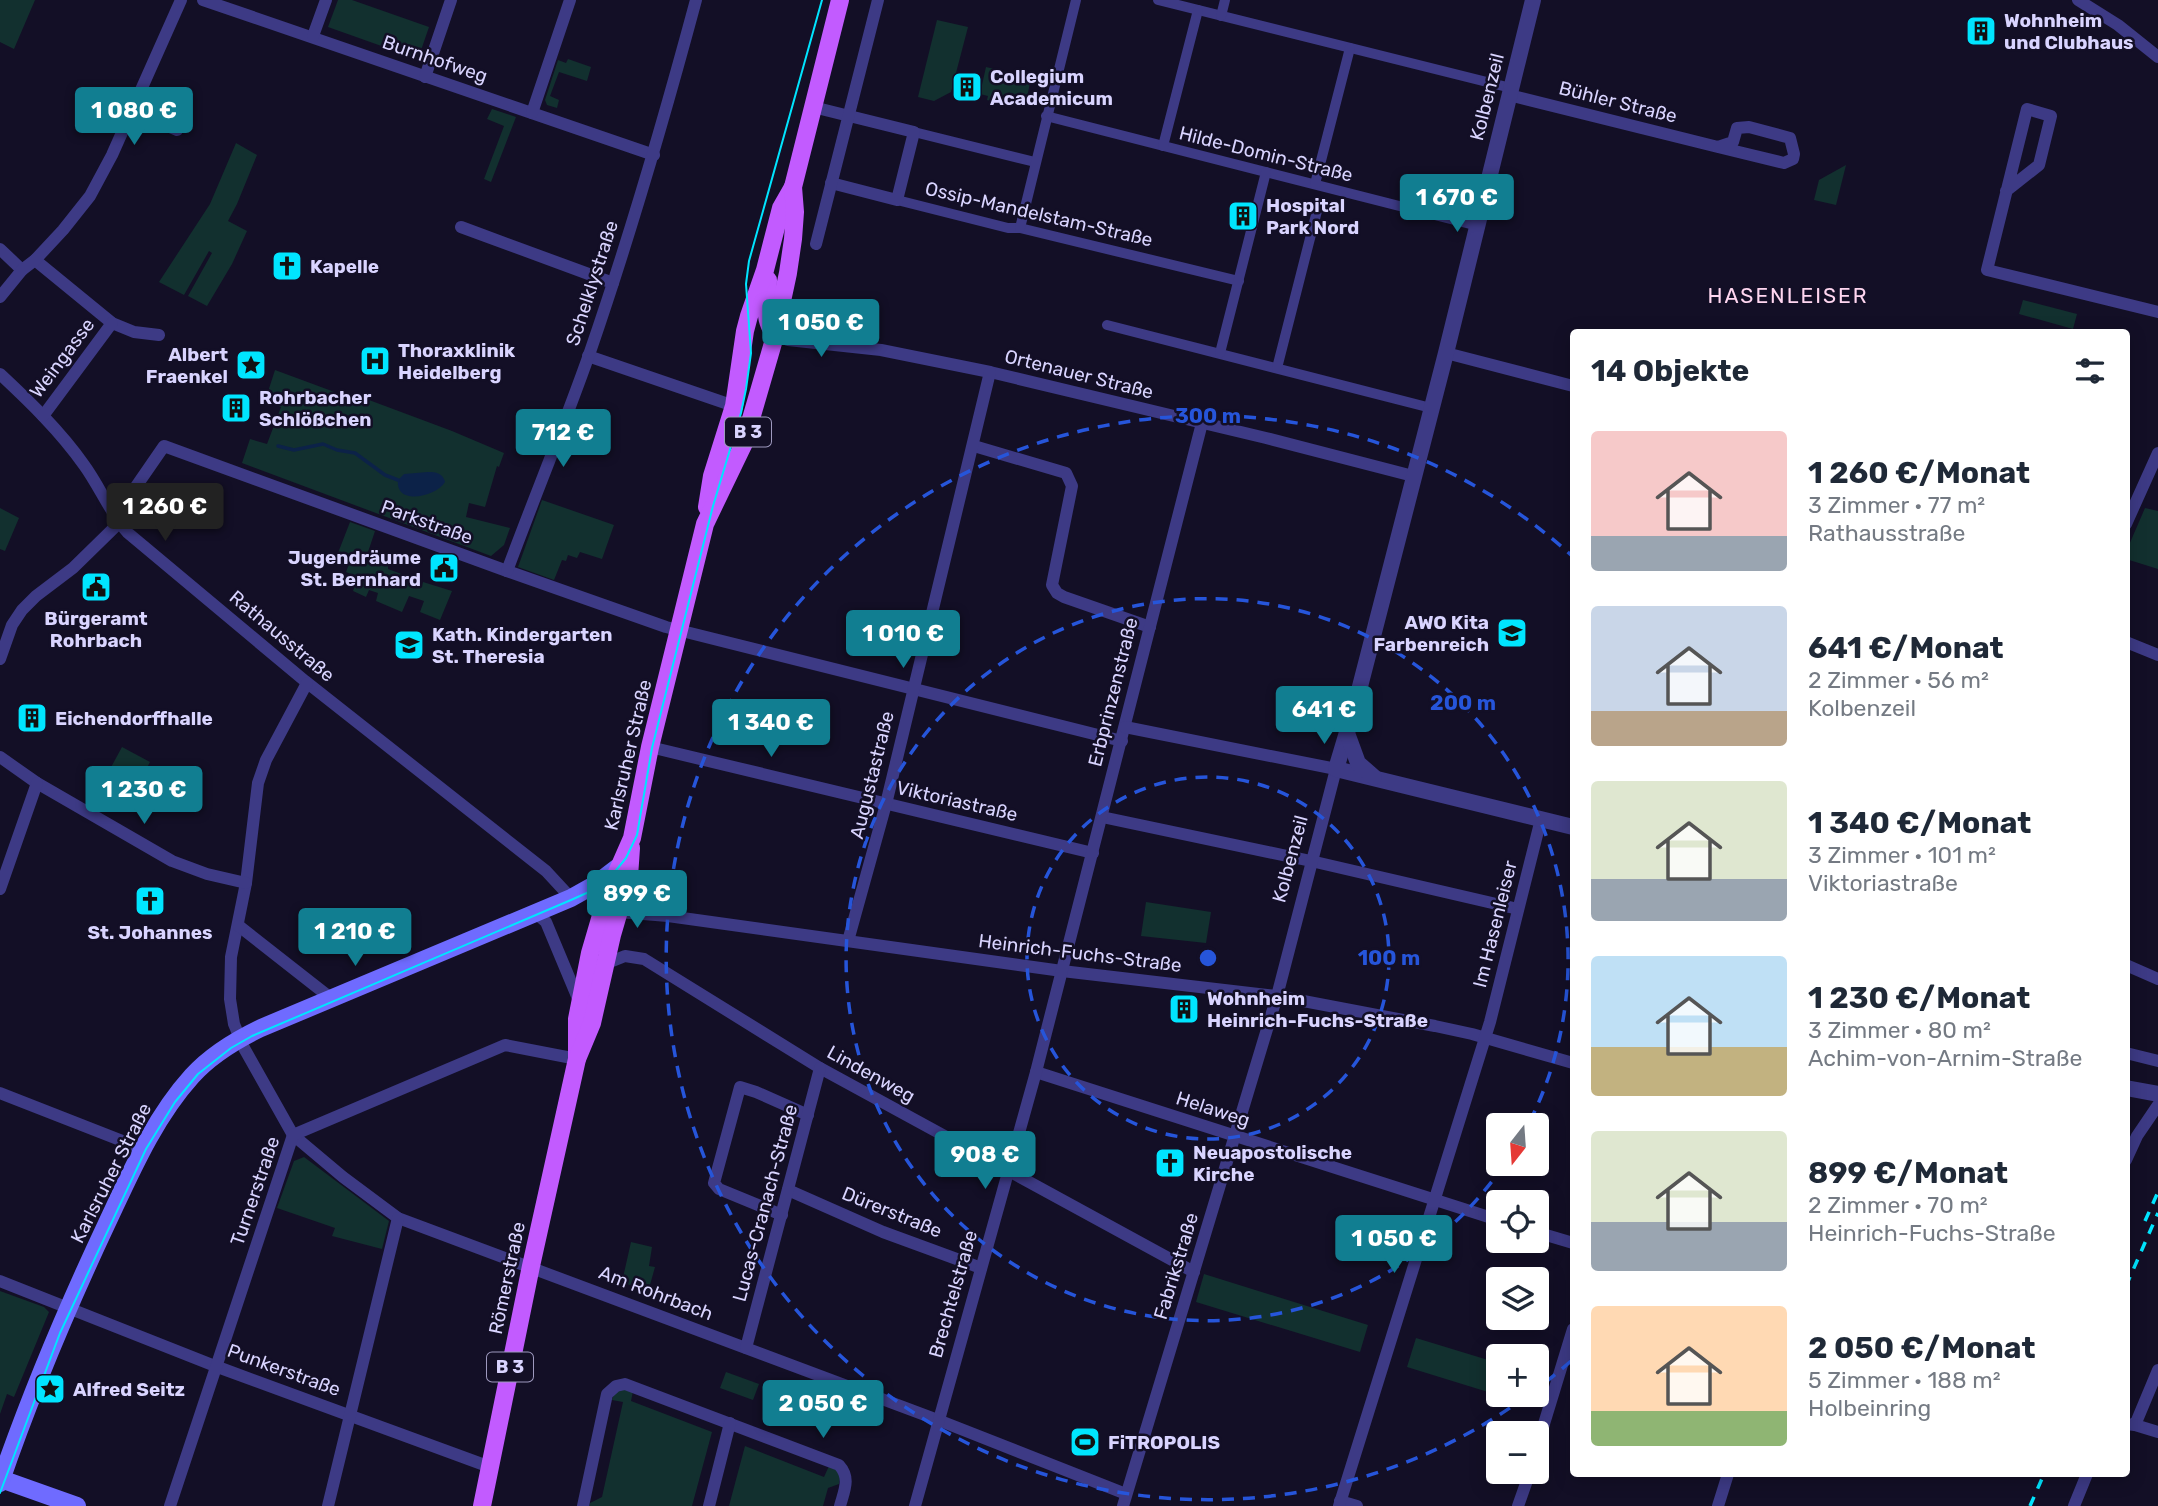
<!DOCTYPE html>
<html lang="de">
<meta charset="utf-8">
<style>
body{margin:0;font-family:Rubik,sans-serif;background:#f2f2f3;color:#1f2937;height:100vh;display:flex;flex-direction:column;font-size:26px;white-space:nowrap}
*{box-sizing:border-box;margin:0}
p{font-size:23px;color:#747a83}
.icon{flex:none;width:38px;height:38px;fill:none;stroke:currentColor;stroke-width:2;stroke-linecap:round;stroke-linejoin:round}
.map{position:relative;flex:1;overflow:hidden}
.details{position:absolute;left:1570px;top:329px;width:560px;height:1148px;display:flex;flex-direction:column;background:#fff;border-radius:7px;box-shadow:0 4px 18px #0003}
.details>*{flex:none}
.needle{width:46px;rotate:197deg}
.tools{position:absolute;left:1486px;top:1113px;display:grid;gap:14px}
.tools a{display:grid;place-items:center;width:63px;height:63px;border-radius:7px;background:#fff;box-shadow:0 4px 18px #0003;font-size:35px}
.price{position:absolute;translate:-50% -60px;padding:0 16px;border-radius:7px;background:#117e91;color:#fff;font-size:23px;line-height:46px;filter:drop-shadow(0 2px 4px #0008)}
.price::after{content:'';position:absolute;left:50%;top:42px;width:21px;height:16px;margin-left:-10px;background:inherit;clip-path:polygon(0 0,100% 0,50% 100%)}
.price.selected{background:#222;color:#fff}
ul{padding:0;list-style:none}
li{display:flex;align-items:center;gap:21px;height:175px;padding:0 21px}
li span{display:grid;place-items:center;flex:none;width:196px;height:140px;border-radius:7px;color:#555}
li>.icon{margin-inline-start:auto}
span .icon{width:84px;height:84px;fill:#fffc;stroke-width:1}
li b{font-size:30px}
h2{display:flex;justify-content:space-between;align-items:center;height:84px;padding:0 21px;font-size:30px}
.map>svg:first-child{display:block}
</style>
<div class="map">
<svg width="2158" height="1506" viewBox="0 0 2158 1506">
<rect width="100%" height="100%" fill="#130f26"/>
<g fill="#12302f">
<polygon points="0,0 35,0 14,49 0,42"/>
<polygon points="338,0 352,0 429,27 418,59 328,27"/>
<polygon points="937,20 968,27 951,92 934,101 918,97"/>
<polygon points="568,59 591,67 587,81 559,72 550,96 559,100 557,108 547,105 545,100 558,60 566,63"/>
<polygon points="986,67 1031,78 1026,102 1009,98 1007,105 987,100 988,96 980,94"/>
<polygon points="492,109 516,117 491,182 484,179 504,126 487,119"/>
<polygon points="236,143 257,155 237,204 228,221 247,231 232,264 207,306 188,296 212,253 209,251 184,295 159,282 210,204"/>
<polygon points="1846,165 1836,205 1814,200 1819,180"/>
<polygon points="2023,300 2077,314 2073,329 2019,314"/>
<polygon points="275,370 367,404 369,400 452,431 504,453 499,467 497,466 485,507 469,503 466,517 510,528 504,545 491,556 242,463 250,439 267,444 281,407 265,401"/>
<polygon points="542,500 614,525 602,559 580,552 577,558 568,555 566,561 562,560 554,580 518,567"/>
<polygon points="0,508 19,518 5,551 0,549"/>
<polygon points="2145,508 2158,511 2158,569 2126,559 2126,552"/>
<polygon points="350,522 375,531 366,558 388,566 388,569 415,579 415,582 422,585 423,582 452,591 440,620 420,612 424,601 409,596 402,612 376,601 378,593 369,590 366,597 353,591 358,577 346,572 351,559 338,553"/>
<polygon points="122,747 150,762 124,810 96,795"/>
<polygon points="1146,902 1211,912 1206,943 1141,936"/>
<polygon points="304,1157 389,1221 382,1249 332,1236 335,1228 277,1208 294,1161"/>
<polygon points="631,1242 652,1247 649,1266 655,1267 648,1292 622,1282"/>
<polygon points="1204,1274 1368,1325 1360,1352 1196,1302"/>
<polygon points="0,1291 44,1307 49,1312 14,1397 7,1394 0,1414"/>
<polygon points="1416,1338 1498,1363 1498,1395 1530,1395 1527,1404 1407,1367"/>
<polygon points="726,1372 759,1384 753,1400 720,1388"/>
<path d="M 626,1389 L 633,1391 L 631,1401 L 712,1432 L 692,1506 L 589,1506 L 590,1503 L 602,1497 L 623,1402 L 612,1400 C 614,1392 618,1390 626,1389 Z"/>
<polygon points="745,1446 824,1477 829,1466 838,1471 840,1477 839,1484 828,1488 823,1506 729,1506"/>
</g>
<path fill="#0c2248" d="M 428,472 C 436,472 443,473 445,482 C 436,497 395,506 398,480 L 404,474 Z"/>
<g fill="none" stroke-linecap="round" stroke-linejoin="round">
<polyline stroke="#0c2248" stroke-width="3.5" points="278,446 294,450 323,444 337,450 355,453 385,475 398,480"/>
<g stroke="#3d3a85" stroke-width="10">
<polyline points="1158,0 1511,88"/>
<polyline points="1221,16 1225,0"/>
<polyline points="1046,116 1478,226"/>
<polyline points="914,132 1035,162"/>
<polyline points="1163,146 1198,10"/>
<polyline points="1315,184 1350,48"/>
<polyline points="897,200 1008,228 1020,228 1239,281"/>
<polyline points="1020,228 1076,0"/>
<polyline points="1107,325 1431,408"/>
<polyline points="1220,353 1266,172"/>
<polyline points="1277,368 1317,211"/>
</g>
<g stroke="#3d3a85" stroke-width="12">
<polyline points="203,0 654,155"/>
<polyline points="2078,0 2118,25 2158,57"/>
<polyline points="313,36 326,0"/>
<polyline points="425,77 451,0"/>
<polyline points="1509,95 1718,147 1733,142 1737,128 1749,127 1790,138 1794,154 1793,159 1784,163 1718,147"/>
<polyline points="813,107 914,132 897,200 831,183"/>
<polyline points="133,111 177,130"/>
<polyline points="532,113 570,0"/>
<polyline points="2006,191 2039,165 2051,116 2027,109 1987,270 2158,312"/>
<polyline points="461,227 613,283"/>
<polyline points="816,244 878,0"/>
<polyline points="0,249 22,270"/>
<polyline points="35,260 112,323 134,332 159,335"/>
<polyline points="0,297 22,270 35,260 63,230 90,196 112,155 181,0"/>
<polyline points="775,334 788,340 881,350 990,372 1266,438 1413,476"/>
<polyline points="1446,353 1573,386"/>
<polyline points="588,356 734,406"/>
<path d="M 0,374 C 30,402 60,431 84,465 C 100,487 110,513 128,533 L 305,681 L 546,871 L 571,898"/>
<polyline points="43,416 112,323"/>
<polyline points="974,446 1066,473 1072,486 1052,585 1057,593 1064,597 1150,627"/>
<polyline points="115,517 164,446 507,571 666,627 1122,741"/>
<polyline points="2126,524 2158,453"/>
<path d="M 507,571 C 534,498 564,426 590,352 C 630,236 664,119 696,0"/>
<polyline points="2126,642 2158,655"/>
<polyline points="0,659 12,625 22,610 36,596 73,568 119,523"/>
<polyline points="307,683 266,760 258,783 246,883 231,957 230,999 234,1024 244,1048 293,1135 343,1177 398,1218 938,1420 1126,1494"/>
<polyline points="650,747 1093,853"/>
<polyline points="0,757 37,783 172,861 207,874 246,883"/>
<polyline points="1102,817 1311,861 1518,909"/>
<polyline points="0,889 37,783"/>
<polyline points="618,912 668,916 1062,971 1277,996 1435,1026 1472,1034 1573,1063"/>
<polyline points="533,914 539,916 546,922 579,1001"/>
<polyline points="239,926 332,999"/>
<polyline points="848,941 886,804 990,372"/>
<polyline points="605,964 625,956 644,959 820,1068 1194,1272"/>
<polyline points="2126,965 2158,979"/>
<polyline points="2126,1053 2158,1061"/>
<polyline points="1036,1072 1498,1220"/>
<polyline points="0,1093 143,1149"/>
<polyline points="2126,1160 2137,1136 2158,1105"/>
<polyline points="788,1190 883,1232 981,1268"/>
<polyline points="782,1215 719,1189 714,1183 740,1087 756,1092 808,1115"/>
<polyline points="1536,1232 1573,1243"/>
<polyline points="0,1281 215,1366 490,1467"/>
<polyline points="746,1348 820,1068"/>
<polyline points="2126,1424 2135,1425 2158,1370"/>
<polyline points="2135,1425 2158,1432"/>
<polyline points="1536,1450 1573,1329"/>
<polyline points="1340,1501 1357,1506"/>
<polyline points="170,1506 293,1135 505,1045 577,1059"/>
<polyline points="328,1506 398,1218"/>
<path d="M 583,1506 L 607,1394 L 616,1386 L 625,1384 L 839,1465 C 851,1478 844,1491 840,1506"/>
<polyline points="709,1506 730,1423"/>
<polyline points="915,1506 1036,1072 1202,423"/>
<polyline points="1123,1506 1277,996 1336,769 1125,727"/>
<polyline points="1339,1506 1490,1022 1541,819"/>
<polyline points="1518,1506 1530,1472"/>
<polyline points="1718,1506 1728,1474"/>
<polyline points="2074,1506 2087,1474"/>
</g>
<g stroke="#3d3a85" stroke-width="16">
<polyline points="1533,0 1446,353 1356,702 1336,769 1573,827"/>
<polyline points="1347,733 1358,763 1374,777"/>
<polyline points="2126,1088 2158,1094"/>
</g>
<g stroke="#6f6bff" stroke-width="18">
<polyline points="1,1479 77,1506"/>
<path d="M 0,1483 C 31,1393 67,1308 107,1223 C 131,1172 154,1118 192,1076 C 211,1055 236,1040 261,1028 L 571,898 L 596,884 L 617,868"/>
</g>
<g stroke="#c25bff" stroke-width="18">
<path d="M 768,280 C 768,298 762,318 774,333"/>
<polyline points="707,507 712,476 734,406 745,331 749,316 765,270 781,208 793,187"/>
<polyline points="577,1059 577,1019 590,953 607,895 632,838 650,747 705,524 744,443 773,343 788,273 793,239 795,212 793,187 840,0"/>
<polyline points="482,1506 531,1266 577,1059 592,1023 612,935 629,877 631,848"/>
</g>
<polyline stroke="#00e5ff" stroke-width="2" points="0,1493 60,1333 146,1149 175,1102 198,1074 231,1048 252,1036 571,900 600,887 609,879 626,858 637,835 652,748 713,506 741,413 746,389 751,353 746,284 749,261 822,0"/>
<g stroke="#00e5ff" stroke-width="3.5" stroke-dasharray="10 9" stroke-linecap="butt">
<polyline points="2145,1221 2158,1192"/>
<polyline points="2126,1286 2158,1213"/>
<polyline points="2030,1506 2044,1474"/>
</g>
</g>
<g fill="none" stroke="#2655da" stroke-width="3.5" stroke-dasharray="12 9">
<circle cx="1208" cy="958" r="181"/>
<path d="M1504 1165A361 361 0 1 1 1528 1125"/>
<path d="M1571 1361A542 542 0 0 1 1538 1388M1527 1396A542 542 0 1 1 1571 555"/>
</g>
<defs>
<g id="building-square" transform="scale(1.575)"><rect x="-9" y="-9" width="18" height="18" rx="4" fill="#00e5ff" stroke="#130f26"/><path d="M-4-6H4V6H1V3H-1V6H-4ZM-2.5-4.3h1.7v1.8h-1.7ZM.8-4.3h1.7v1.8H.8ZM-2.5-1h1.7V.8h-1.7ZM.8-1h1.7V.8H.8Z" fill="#111"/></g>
<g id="church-square" transform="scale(1.575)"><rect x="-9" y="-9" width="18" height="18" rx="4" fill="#00e5ff" stroke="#130f26"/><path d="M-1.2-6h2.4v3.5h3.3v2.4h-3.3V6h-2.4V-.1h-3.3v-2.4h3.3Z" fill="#111"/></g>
<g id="hospital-square" transform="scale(1.575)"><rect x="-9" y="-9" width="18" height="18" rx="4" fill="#00e5ff" stroke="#130f26"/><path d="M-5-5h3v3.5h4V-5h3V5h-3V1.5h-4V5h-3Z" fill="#111"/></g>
<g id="sight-square" transform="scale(1.575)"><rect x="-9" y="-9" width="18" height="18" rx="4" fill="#00e5ff" stroke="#130f26"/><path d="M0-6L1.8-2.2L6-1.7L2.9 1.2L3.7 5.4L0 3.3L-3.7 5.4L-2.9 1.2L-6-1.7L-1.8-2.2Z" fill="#111"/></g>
<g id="civic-square" transform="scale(1.575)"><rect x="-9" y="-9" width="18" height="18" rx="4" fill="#00e5ff" stroke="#130f26"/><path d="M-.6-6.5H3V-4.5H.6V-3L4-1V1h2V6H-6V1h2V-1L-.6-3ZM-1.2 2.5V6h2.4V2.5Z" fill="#111"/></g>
<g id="school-square" transform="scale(1.575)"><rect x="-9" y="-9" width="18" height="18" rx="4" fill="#00e5ff" stroke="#130f26"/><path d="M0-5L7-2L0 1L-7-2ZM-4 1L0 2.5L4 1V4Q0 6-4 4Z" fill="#111"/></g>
<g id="stadium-square" transform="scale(1.575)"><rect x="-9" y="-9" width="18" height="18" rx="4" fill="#00e5ff" stroke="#130f26"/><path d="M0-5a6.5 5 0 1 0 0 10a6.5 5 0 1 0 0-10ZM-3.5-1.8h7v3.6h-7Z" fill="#111"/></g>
</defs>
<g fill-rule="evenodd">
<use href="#building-square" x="1981" y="31"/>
<use href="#building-square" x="967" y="87"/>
<use href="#building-square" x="1243" y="216"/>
<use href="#church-square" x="287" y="266"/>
<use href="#hospital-square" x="375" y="361"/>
<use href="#sight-square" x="251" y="365"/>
<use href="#building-square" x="236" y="408"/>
<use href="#civic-square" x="444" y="568"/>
<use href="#civic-square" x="96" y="587"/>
<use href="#school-square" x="1512" y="633"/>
<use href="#school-square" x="409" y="645"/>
<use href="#building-square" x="32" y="718"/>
<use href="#church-square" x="150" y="901"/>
<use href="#building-square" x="1184" y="1009"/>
<use href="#church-square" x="1170" y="1163"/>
<use href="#sight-square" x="50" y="1389"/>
<use href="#stadium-square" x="1085" y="1442"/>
</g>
<g text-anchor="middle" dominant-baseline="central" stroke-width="5" stroke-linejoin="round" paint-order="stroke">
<g fill="#130f26" stroke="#9e99be" stroke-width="2">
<rect x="725" y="417.5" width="46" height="29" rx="5"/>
<rect x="487" y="1352.5" width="46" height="29" rx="5"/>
</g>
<g font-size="18" font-weight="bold" fill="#d9d4ff">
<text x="748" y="432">B 3</text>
<text x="510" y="1367">B 3</text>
</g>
<g font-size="19" font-weight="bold" fill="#d9d4ff" stroke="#130f26" text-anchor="start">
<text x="2004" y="20">Wohnheim<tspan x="2004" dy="22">und Clubhaus</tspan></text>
<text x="990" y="76">Collegium<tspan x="990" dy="22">Academicum</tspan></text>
<text x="1266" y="205">Hospital<tspan x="1266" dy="22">Park Nord</tspan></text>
<text x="310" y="266">Kapelle</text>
<text x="398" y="350">Thoraxklinik<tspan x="398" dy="22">Heidelberg</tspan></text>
<text x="228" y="354" text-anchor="end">Albert<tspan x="228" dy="22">Fraenkel</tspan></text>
<text x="259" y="397">Rohrbacher<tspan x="259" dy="22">Schlößchen</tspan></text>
<text x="421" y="557" text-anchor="end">Jugendräume<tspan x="421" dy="22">St. Bernhard</tspan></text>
<text x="96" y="618" text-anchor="middle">Bürgeramt<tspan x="96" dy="22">Rohrbach</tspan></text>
<text x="1489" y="622" text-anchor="end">AWO Kita<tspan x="1489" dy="22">Farbenreich</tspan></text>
<text x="432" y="634">Kath. Kindergarten<tspan x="432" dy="22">St. Theresia</tspan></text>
<text x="55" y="718">Eichendorffhalle</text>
<text x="150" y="932" text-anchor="middle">St. Johannes</text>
<text x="1207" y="998">Wohnheim<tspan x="1207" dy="22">Heinrich-Fuchs-Straße</tspan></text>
<text x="1193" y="1152">Neuapostolische<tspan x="1193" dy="22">Kirche</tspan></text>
<text x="73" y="1389">Alfred Seitz</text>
<text x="1108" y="1442">FiTROPOLIS</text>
</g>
<g font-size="19" fill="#d9d4ff" stroke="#130f26">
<text transform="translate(435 59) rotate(19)">Burnhofweg</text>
<text transform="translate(1487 97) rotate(-76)">Kolbenzeil</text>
<text transform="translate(1618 102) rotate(14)">Bühler Straße</text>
<text transform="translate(1266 154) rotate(14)">Hilde-Domin-Straße</text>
<text transform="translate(1039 214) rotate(13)">Ossip-Mandelstam-Straße</text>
<text transform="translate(592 283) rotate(-72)">Schelklystraße</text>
<text transform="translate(62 358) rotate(-53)">Weingasse</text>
<text transform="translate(1079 374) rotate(14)">Ortenauer Straße</text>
<text transform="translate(427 522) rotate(20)">Parkstraße</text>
<text transform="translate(282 636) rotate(40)">Rathausstraße</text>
<text transform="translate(1113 692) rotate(-76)">Erbprinzenstraße</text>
<text transform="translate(628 755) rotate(-77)">Karlsruher Straße</text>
<text transform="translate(872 775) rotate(-76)">Augustastraße</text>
<text transform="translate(957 801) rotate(13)">Viktoriastraße</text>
<text transform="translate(1290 859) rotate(-75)">Kolbenzeil</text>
<text transform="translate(1495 924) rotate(-76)">Im Hasenleiser</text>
<text transform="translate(1080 953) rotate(7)">Heinrich-Fuchs-Straße</text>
<text transform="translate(871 1074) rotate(29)">Lindenweg</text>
<text transform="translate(1213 1109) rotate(18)">Helaweg</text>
<text transform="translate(111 1173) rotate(-63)">Karlsruher Straße</text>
<text transform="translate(255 1191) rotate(-71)">Turnerstraße</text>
<text transform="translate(765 1203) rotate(-75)">Lucas-Cranach-Straße</text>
<text transform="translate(892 1212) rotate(22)">Dürerstraße</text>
<text transform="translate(1176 1266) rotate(-73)">Fabrikstraße</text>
<text transform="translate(507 1278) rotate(-78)">Römerstraße</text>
<text transform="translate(656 1293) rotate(21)">Am Rohrbach</text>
<text transform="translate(953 1294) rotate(-74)">Brechtelstraße</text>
<text transform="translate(284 1370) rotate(20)">Punkerstraße</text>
</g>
<g font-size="21" letter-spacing="2" fill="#ffd6f0" stroke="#130f26">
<text x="1788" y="295">HASENLEISER</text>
</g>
</g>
<circle cx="1208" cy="958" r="10" fill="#2655da" stroke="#130f26" stroke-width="3.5"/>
<g font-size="21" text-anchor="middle" font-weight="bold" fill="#2655da" stroke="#130f26" stroke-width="5" stroke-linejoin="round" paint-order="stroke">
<text x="1208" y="423">300 m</text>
<text x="1463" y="710">200 m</text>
<text x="1389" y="965">100 m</text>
</g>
</svg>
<div class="tools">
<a><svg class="needle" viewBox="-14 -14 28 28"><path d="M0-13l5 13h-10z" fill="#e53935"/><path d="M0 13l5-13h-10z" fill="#747a83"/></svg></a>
<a><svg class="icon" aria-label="locate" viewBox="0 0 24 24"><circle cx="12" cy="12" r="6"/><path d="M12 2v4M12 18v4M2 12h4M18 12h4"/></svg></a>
<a><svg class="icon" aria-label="layers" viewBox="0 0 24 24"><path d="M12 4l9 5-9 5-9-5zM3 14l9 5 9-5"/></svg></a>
<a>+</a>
<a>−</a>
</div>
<b class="price" style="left:134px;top:147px">1 080 €</b>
<b class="price" style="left:1457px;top:234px">1 670 €</b>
<b class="price" style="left:821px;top:359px">1 050 €</b>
<b class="price" style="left:563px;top:469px">712 €</b>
<b class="price selected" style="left:165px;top:543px">1 260 €</b>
<b class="price" style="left:903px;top:670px">1 010 €</b>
<b class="price" style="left:1324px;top:746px">641 €</b>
<b class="price" style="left:771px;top:759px">1 340 €</b>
<b class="price" style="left:144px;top:826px">1 230 €</b>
<b class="price" style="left:637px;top:930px">899 €</b>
<b class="price" style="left:355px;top:968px">1 210 €</b>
<b class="price" style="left:985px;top:1191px">908 €</b>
<b class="price" style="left:1394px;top:1275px">1 050 €</b>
<b class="price" style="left:823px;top:1440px">2 050 €</b>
<section class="details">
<h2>14 Objekte<svg class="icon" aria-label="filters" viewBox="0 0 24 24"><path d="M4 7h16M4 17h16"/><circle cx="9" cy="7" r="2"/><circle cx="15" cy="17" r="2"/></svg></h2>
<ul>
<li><span style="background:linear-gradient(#f6c9c9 75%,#9aa5b1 0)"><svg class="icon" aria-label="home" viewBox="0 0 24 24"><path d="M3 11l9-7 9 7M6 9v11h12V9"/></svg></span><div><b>1 260 €/Monat</b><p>3 Zimmer · 77 m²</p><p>Rathausstraße</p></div></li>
<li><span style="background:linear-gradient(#c9d6e8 75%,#b9a48a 0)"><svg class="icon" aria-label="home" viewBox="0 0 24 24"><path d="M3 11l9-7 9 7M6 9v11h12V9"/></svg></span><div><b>641 €/Monat</b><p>2 Zimmer · 56 m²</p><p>Kolbenzeil</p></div></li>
<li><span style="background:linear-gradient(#dfe7d0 70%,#9aa5b1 0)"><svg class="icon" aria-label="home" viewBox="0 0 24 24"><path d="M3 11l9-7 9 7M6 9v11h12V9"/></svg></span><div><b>1 340 €/Monat</b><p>3 Zimmer · 101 m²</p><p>Viktoriastraße</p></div></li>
<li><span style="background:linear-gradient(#bfe0f5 65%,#c2b280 0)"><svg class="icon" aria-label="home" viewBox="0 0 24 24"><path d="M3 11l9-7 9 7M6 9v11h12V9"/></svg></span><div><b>1 230 €/Monat</b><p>3 Zimmer · 80 m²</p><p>Achim-von-Arnim-Straße</p></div></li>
<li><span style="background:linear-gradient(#dfe7d0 65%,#9aa5b1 0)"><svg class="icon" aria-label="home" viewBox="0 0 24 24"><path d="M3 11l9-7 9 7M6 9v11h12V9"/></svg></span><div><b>899 €/Monat</b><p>2 Zimmer · 70 m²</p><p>Heinrich-Fuchs-Straße</p></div></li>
<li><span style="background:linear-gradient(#ffd9b3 75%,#8fb573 0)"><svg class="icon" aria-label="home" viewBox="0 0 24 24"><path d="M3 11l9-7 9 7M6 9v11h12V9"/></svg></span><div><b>2 050 €/Monat</b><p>5 Zimmer · 188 m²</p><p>Holbeinring</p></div></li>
</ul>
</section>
</div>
